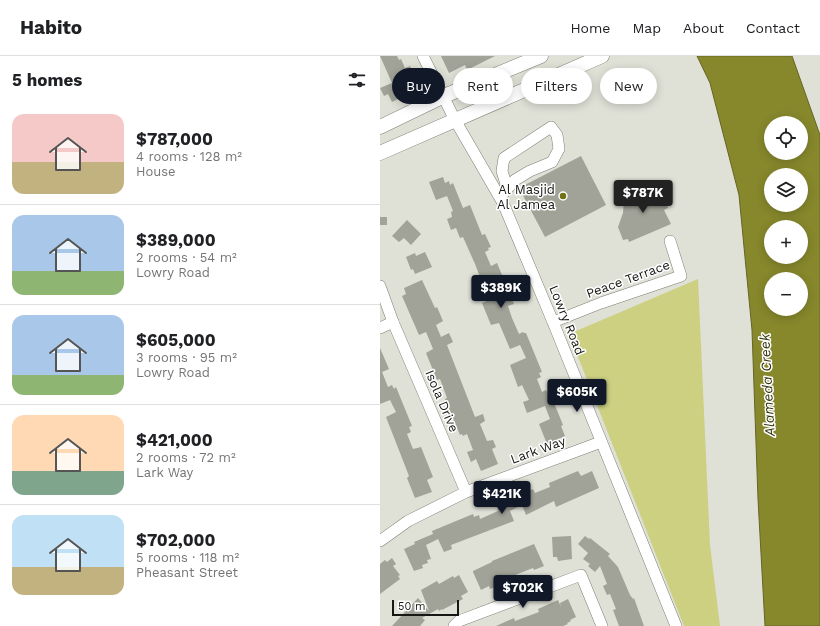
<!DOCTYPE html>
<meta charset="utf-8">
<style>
body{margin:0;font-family:"Work Sans",sans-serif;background:#f6f6f6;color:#202124;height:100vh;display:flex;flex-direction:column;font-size:15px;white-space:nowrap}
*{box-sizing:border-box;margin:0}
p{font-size:13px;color:#757577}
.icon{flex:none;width:22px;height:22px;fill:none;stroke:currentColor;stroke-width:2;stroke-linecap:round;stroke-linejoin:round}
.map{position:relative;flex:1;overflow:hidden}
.drawer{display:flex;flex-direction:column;background:#fff;width:380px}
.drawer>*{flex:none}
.top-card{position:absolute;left:12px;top:12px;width:368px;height:36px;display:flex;gap:8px}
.controls{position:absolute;left:384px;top:60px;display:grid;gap:8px}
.controls a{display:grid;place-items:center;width:44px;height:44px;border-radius:50%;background:#fff;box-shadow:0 2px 10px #0003;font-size:20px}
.scale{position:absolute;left:12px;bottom:10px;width:67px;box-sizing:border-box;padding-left:4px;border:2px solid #171714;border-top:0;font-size:11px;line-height:14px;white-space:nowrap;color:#171714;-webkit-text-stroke:3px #fff;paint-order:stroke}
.price{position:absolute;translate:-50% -34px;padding:0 9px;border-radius:4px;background:#111827;color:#fff;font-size:13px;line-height:26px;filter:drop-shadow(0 1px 2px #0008)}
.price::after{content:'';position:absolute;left:50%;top:24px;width:12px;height:9px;margin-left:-6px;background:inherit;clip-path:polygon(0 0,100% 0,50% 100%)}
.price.on{background:#222;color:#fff}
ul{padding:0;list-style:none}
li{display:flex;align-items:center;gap:12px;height:100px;padding:0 12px}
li+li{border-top:1px solid #e0e0e0}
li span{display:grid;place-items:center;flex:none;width:112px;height:80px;border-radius:12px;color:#555}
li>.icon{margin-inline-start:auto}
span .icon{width:48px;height:48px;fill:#fffc;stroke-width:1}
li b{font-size:17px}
h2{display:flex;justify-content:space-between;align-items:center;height:48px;padding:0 12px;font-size:17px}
.chip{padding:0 14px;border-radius:18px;background:#fff;box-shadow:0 2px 10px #0003;font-size:14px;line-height:36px}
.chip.on{background:#111827;color:#fff}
header{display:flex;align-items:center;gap:24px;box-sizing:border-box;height:56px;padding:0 20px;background:#fff;border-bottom:1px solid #e0e0e0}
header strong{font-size:19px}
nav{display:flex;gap:22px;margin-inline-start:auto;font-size:14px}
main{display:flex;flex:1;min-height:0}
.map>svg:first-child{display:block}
</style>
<header>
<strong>Habito</strong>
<nav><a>Home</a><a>Map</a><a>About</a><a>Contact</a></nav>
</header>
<main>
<section class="drawer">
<h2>5 homes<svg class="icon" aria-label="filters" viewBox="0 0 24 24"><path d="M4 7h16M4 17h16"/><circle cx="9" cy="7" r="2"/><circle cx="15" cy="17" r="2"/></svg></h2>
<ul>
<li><span style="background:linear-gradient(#f6c9c9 60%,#c2b280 0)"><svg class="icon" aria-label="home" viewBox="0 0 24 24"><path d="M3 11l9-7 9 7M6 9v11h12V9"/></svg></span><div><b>$787,000</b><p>4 rooms · 128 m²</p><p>House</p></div></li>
<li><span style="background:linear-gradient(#a9c7e8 70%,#8fb573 0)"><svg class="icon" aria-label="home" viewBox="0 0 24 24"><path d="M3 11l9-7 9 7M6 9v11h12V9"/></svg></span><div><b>$389,000</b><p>2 rooms · 54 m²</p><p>Lowry Road</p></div></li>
<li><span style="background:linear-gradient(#a9c7e8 75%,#8fb573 0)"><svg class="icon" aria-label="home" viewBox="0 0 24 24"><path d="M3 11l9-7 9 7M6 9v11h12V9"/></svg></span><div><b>$605,000</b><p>3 rooms · 95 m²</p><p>Lowry Road</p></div></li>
<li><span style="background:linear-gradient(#ffd9b3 70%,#7fa58c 0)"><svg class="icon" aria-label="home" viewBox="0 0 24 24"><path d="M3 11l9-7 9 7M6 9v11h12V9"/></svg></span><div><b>$421,000</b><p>2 rooms · 72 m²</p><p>Lark Way</p></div></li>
<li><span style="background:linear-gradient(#bfe0f5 65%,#c2b280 0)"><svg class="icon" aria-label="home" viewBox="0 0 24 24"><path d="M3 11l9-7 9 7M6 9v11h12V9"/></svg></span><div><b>$702,000</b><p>5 rooms · 118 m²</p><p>Pheasant Street</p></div></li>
</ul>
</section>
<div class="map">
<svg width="440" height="570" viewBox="0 0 440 570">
<rect width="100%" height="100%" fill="#dfe0d6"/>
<polygon fill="#cdd081" points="318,223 330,489 340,570 304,570 189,278"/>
<path fill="#87882c" stroke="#656625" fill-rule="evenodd" d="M 317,0 L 412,0 L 440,79 L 440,570 L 385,570 L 378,443 L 372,274 L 359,139 L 330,27 ZM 391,67 L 421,67 L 421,97 L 391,97 ZM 391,119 L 421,119 L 421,149 L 391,149 ZM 391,171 L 421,171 L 421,201 L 391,201 ZM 391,223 L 421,223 L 421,253 L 391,253 Z"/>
<g fill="#a1a298">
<polygon points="0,0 17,0 19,4 21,3 25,12 30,10 33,16 23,21 31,37 12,46 8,38 4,40 0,32 12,27"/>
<polygon points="61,0 115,0 87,14 85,9 69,17"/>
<polygon points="201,100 226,149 165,181 139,132"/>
<polygon points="63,121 65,127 69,125 70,129 73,127 83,152 90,149 102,179 105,178 111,191 108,192 109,194 105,196 111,210 117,207 134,248 128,250 132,262 139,278 143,276 144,277 146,277 162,316 159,317 161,321 157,323 162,336 166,334 168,338 170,337 183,369 181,370 185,380 167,388 159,368 170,363 165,350 147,357 143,346 149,344 142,329 138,331 130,309 146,302 140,289 130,293 119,267 111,269 102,247 107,245 101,231 99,232 95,223 100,221 95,208 83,181 80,182 76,172 71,174 67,163 72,161 71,156 73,155 67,140 56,144 49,126"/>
<polygon points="279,128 288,152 284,154 291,168 249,186 248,183 243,184 238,171 243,157 244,141"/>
<rect x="0" y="161" width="7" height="8"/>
<polygon points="27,164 41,178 31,189 24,182 19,186 12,180"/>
<polygon points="45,196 52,211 35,218 33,213 31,214 26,201 35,197 36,200"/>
<polygon points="42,224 55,252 57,251 63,265 56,269 61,281 69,277 73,286 67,289 95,361 103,358 105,365 100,368 107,385 113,384 116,391 112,393 118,408 101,415 96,403 91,406 87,396 93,394 87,378 83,380 82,378 80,379 65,343 67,342 60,323 57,324 46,297 53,293 46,276 39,279 22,240 26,238 24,232"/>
<polygon points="0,292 9,313 2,316 8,331 12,329 14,333 16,331 32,370 29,371 31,376 27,378 33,393 41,391 53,421 47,424 52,436 35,442 27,422 29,420 6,361 16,356 10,344 0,348"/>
<polygon points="198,415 201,420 212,415 219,432 176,451 174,445 146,459 142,449 130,455 134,465 71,489 72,493 64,496 58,483 46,489 51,503 47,504 48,507 42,509 43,512 34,515 24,493 35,488 34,486 53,478 52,475 93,458 94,461 99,459 100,463 118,455 117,448 153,433 155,437 170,431 169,427"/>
<polygon points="191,480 192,503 178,505 177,501 173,501 172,481"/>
<polygon points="205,480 209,483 210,482 230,498 228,500 238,511 250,539 253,543 254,542 264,570 239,570 233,554 236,553 230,538 227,539 223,530 227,528 220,510 215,516 208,510 210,508 203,503 208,497 198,488"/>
<polygon points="154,488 164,510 154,514 153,512 130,521 131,524 110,533 109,530 101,534 93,516 93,515 112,506 112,505"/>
<polygon points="12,502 16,508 13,510 20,519 18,520 20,523 0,538 0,508 5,504 7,506"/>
<polygon points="79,519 88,536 81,540 83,543 62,554 62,553 59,555 58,553 42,562 45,564 40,570 12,570 38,542 49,555 41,534 57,525 59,528 73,520 74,522"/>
<polygon points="188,543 196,561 190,564 191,565 187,567 188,568 183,570 116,570 134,562 135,565 159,556 158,553 178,544 181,551 180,547"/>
</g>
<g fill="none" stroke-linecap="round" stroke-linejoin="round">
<g stroke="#7e7e75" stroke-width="12">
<g id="minor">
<polyline points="43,0 75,64 123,147 173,266 296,570"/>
<polyline points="120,141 135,124 150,115 172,106 179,93 177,79 171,71 124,102 122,115 126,128 124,136"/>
<polyline points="0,230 13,266 86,436"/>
<polyline points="173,266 221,247 301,220 290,185"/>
<polyline points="0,272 13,266"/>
<polyline points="0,485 28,465 86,436 221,386"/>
<polyline points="74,570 79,565 201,519 222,570"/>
</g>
</g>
<g stroke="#7e7e75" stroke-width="15">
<g id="major">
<polyline points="0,71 64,40 161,0"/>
<polyline points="0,97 222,0"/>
</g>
</g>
<use href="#minor" stroke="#fff" stroke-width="11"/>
<use href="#major" stroke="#fff" stroke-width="14"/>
</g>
<circle fill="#717217" stroke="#fff" stroke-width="1.5" cx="183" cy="140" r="4"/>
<g text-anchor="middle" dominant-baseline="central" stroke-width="3" stroke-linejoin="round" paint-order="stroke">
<g font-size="13" fill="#171714" stroke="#fff" text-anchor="end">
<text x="175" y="133">Al Masjid<tspan x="175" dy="15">Al Jamea</tspan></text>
</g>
<g font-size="13" fill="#171714" stroke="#fff">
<text transform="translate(248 223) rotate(-20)">Peace Terrace</text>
<text transform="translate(187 264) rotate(68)">Lowry Road</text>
<text transform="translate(62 345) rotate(67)">Isola Drive</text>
<text transform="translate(158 394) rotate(-20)">Lark Way</text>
</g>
<g font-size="14" font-style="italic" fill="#32330b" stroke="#fff">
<text transform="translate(387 329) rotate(-93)">Alameda Creek</text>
</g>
</g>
</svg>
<div class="controls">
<a><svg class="icon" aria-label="locate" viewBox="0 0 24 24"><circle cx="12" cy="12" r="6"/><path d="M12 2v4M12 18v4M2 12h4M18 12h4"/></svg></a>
<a><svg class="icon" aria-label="layers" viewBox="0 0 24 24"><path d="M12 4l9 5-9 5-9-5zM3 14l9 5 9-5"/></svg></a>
<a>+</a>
<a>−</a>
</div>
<div class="scale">50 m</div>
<b class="price on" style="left:263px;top:158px">$787K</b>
<b class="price" style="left:121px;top:253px">$389K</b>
<b class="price" style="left:197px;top:357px">$605K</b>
<b class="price" style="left:122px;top:459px">$421K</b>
<b class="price" style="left:143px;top:553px">$702K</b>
<div class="top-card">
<a class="chip on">Buy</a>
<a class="chip">Rent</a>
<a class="chip">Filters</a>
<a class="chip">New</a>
</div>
</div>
</main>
